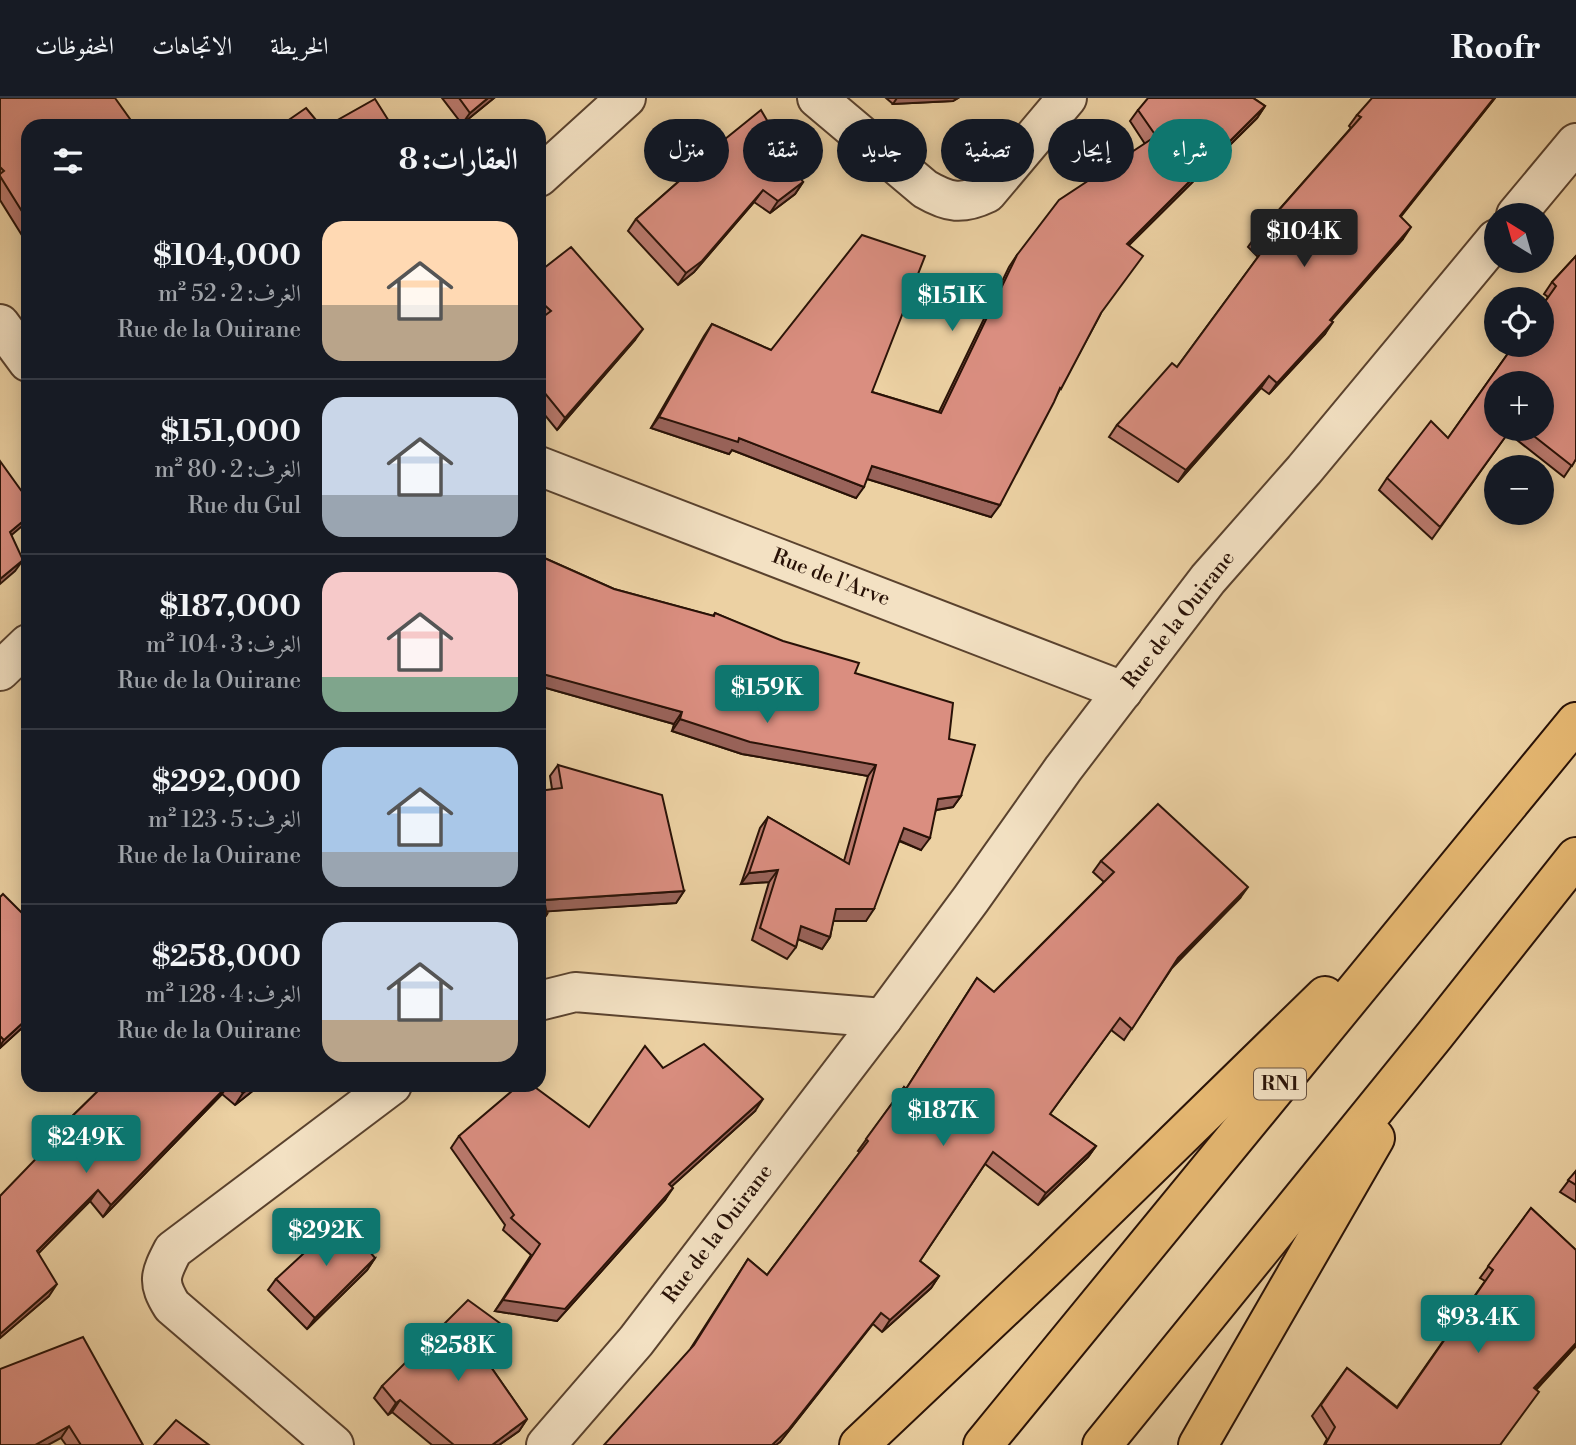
<!DOCTYPE html>
<html lang="ar">
<meta charset="utf-8">
<style>
body{margin:0;font-family:"Libre Bodoni",Amiri,serif;background:#20242c;color:#f1f3f6;direction:rtl;height:100vh;display:flex;flex-direction:column;font-size:26px;white-space:nowrap}
*{box-sizing:border-box;margin:0}
p{font-size:23px;color:#9ea1a6}
.icon{flex:none;width:38px;height:38px;fill:none;stroke:currentColor;stroke-width:2;stroke-linecap:round;stroke-linejoin:round}
.map{position:relative;flex:1;overflow:hidden;direction:ltr}
.sheet{position:absolute;left:21px;top:21px;width:525px;height:973px;display:flex;flex-direction:column;background:#171b24;border-radius:21px;box-shadow:0 4px 18px #0003;direction:rtl}
.sheet>*{flex:none}
.hud{position:absolute;left:567px;top:21px;width:665px;height:63px;direction:rtl;display:flex;gap:14px}
.needle{width:46px;rotate:323deg}
.tools{position:absolute;left:1484px;top:105px;display:grid;gap:14px}
.tools a{display:grid;place-items:center;width:70px;height:70px;border-radius:50%;background:#171b24;box-shadow:0 4px 18px #0003;font-size:35px}
.price{position:absolute;translate:-50% -60px;padding:0 16px;border-radius:7px;background:#0f766e;color:#fff;font-size:23px;line-height:46px;filter:drop-shadow(0 2px 4px #0008)}
.price::after{content:'';position:absolute;left:50%;top:42px;width:21px;height:16px;margin-left:-10px;background:inherit;clip-path:polygon(0 0,100% 0,50% 100%)}
.price.on{background:#222;color:#fff}
ul{padding:0;list-style:none}
li{display:flex;align-items:center;gap:21px;height:175px;padding:0 28px}
li+li{border-top:2px solid #363941}
li span{display:grid;place-items:center;flex:none;width:196px;height:140px;border-radius:21px;color:#555}
li>.icon{margin-inline-start:auto}
span .icon{width:84px;height:84px;fill:#fffc;stroke-width:1}
li b{font-size:30px}
h2{display:flex;justify-content:space-between;align-items:center;height:84px;padding:0 28px;font-size:30px}
.pill{padding:0 24px;border-radius:32px;background:#171b24;box-shadow:0 4px 18px #0003;font-size:24px;line-height:63px}
.pill.on{background:#0f766e;color:#fff}
header{display:flex;align-items:center;gap:42px;box-sizing:border-box;height:98px;padding:0 35px;background:#171b24;border-bottom:2px solid #363941}
header strong{font-size:33px}
nav{display:flex;gap:38px;margin-inline-start:auto;font-size:24px}
.map>svg:first-child{display:block}
</style>
<header>
<strong>Roofr</strong>
<nav><a>الخريطة</a><a>الاتجاهات</a><a>المحفوظات</a></nav>
</header>
<div class="map">
<svg width="1576" height="1347" viewBox="0 0 1576 1347">
<rect width="100%" height="100%" fill="#ecd1a3"/>
<filter id="stains"><feTurbulence type="fractalNoise" baseFrequency=".00286" numOctaves="4"/><feColorMatrix values="0 0 0 0 .2 0 0 0 0 .09 0 0 0 0 .02 0 0 0 .5 -.17"/></filter>
<radialGradient id="worn" r=".72"><stop offset=".6" stop-color="#630" stop-opacity="0"/><stop offset="1" stop-color="#630" stop-opacity=".3"/></radialGradient>
<g fill="none" stroke-linecap="round" stroke-linejoin="round">
<g stroke="#5a422e" stroke-width="42">
<g id="street">
<path d="M 817,0 L 925,91 C 949,105 962,107 987,95 L 1067,0"/>
<polyline points="539,79 626,0"/>
<polyline points="1516,117 1576,45"/>
<polyline points="0,226 28,264"/>
<polyline points="539,368 1123,593"/>
<polyline points="0,573 28,546"/>
<polyline points="539,903 575,894 883,920"/>
<path d="M 334,1347 L 172,1208 C 157,1184 160,1177 173,1152 L 392,987"/>
<polyline points="546,1347 636,1243 883,920 971,801 1063,671 1208,481 1304,372 1496,141"/>
</g>
</g>
<g stroke="#291207" stroke-width="42">
<g id="highway">
<polyline points="859,1347 1044,1172 1325,898"/>
<polyline points="983,1347 1576,624"/>
<polyline points="1102,1347 1434,938 1576,759"/>
<polyline points="1198,1347 1375,1040"/>
</g>
</g>
<use href="#street" stroke="#f3e1c3" stroke-width="38"/>
<use href="#highway" stroke="#e6b872" stroke-width="38"/>
</g>
<g fill="#bb7a6e" stroke="#291207" stroke-width="2" fill-rule="evenodd">
<polygon points="0,0 28,28 28,147 0,102"/>
<polygon points="442,0 494,0 462,26"/>
<polygon points="886,0 958,0 953,3 893,6"/>
<polygon points="1495,0 1400,119 1403,141 1331,223 1325,236 1269,296 1261,290 1178,384 1109,339 1117,327 1177,269 1258,159 1248,149 1256,138 1351,30 1349,28 1357,17"/>
<polygon points="1255,1 1265,8 1257,20 1129,147 1100,217 991,419 867,381 856,400 732,352 729,356 651,330 704,238 712,226 771,252 872,294 939,314 1009,169 1017,157 1145,46 1130,23 1138,12"/>
<polygon points="709,54 803,84 795,96 770,115 754,104 694,174 678,187 628,133 636,121 704,61"/>
<path d="M 1576,158 L 1576,361 L 1564,379 L 1508,335 L 1432,441 L 1379,392 L 1387,380 L 1448,340 L 1548,199 L 1544,196 L 1552,184 ZM 1496,285 L 1542,331 L 1496,331 Z"/>
<polygon points="539,174 635,242 557,332 539,310"/>
<polygon points="542,459 614,491 713,518 715,515 855,575 949,641 961,698 953,709 936,712 921,752 899,743 866,823 833,823 830,839 822,851 798,841 796,849 787,861 752,842 769,784 741,786 760,730 768,719 844,763 868,678 742,656 672,633 674,626 539,588 539,463"/>
<polygon points="558,667 684,793 676,805 546,813 547,816 539,828 552,691 550,678"/>
<polygon points="1101,763 1240,800 1172,870 1124,942 1111,932 1050,1016 1096,1048 1088,1059 1038,1107 985,1066 920,1163 939,1178 931,1190 882,1234 873,1226 780,1344 691,1250 748,1161 767,1177 860,1054 858,1053 904,989 906,991 977,880 994,894 1104,784 1093,774"/>
<polygon points="0,799 28,821 28,935 24,928 0,950"/>
<polygon points="663,970 755,1013 672,1088 665,1102 557,1223 495,1213 531,1157 503,1132 505,1127 451,1050 459,1038 589,1029"/>
<polygon points="104,987 260,987 235,1007 222,996 103,1119 90,1103 38,1155 49,1198 0,1240 46,1051 44,1050 52,1038"/>
<polygon points="1576,1073 1576,1104 1560,1094"/>
<polygon points="1531,1110 1576,1152 1576,1248 1536,1292 1500,1347 1324,1347 1327,1341 1312,1318 1347,1270 1397,1309 1485,1183 1480,1180"/>
<polygon points="375,1160 367,1172 307,1231 268,1192 276,1181"/>
<polygon points="493,1238 477,1249 527,1321 519,1333 499,1347 432,1347 392,1314 388,1317 374,1300 382,1288"/>
<polygon points="0,1271 143,1347 66,1347 61,1340"/>
</g>
<g fill="#99635a" stroke="#291207" stroke-width="2">
<polygon points="488,0 494,0 462,26 470,15"/>
<polygon points="897,0 958,0 953,3 893,6"/>
<polygon points="1494,0 1495,0 1392,130 1400,118"/>
<polygon points="1265,8 1257,20 1119,157 1127,146"/>
<polygon points="803,84 795,96 770,115 778,103"/>
<polygon points="763,92 754,104 694,174 678,187 686,175"/>
<polygon points="1411,129 1403,141 1321,234 1330,222"/>
<polygon points="1333,224 1325,236 1269,296 1277,285"/>
<polygon points="643,231 635,242 557,332 565,320"/>
<polygon points="1269,278 1261,290 1178,384 1186,372"/>
<polygon points="659,319 739,340 864,389 856,400 732,352 729,356 651,330"/>
<polygon points="872,368 1000,407 991,419 864,380"/>
<polygon points="28,419 28,423 1,446 10,434"/>
<polygon points="23,462 15,473 0,486 0,481"/>
<polygon points="539,575 583,586 682,614 674,626 539,588"/>
<polygon points="680,621 876,667 868,678 742,656 672,633"/>
<polygon points="961,698 953,709 930,713 938,701"/>
<polygon points="904,730 930,740 921,752 896,741"/>
<polygon points="778,772 769,784 741,786 749,775"/>
<polygon points="1248,789 1240,800 1170,871 1178,860"/>
<polygon points="684,793 676,805 539,814 544,802"/>
<polygon points="836,811 874,811 866,823 827,823"/>
<polygon points="547,816 539,828 539,819"/>
<polygon points="801,828 830,839 822,851 793,839"/>
<polygon points="28,920 28,922 24,928 0,950 0,948 4,942"/>
<polygon points="228,987 222,996 103,1119 111,1107"/>
<polygon points="253,987 260,987 235,1007 243,995"/>
<polygon points="763,1001 755,1013 661,1098 669,1086"/>
<polygon points="1096,1048 1088,1059 1038,1107 1046,1095"/>
<polygon points="673,1090 665,1102 557,1223 495,1213 503,1202"/>
<polygon points="98,1092 90,1103 29,1165 37,1153"/>
<polygon points="375,1160 367,1172 307,1231 315,1220"/>
<polygon points="939,1178 931,1190 882,1234 890,1222"/>
<polygon points="57,1186 49,1198 0,1240 0,1236"/>
<polygon points="881,1215 780,1344 776,1347 772,1347"/>
<polygon points="501,1226 493,1238 467,1257 475,1246"/>
<polygon points="1576,1245 1576,1248 1526,1302 1534,1290"/>
<polygon points="400,1302 392,1314 388,1317 396,1305"/>
<polygon points="527,1321 519,1333 499,1347 492,1347"/>
<polygon points="69,1328 61,1340 48,1347 35,1347"/>
</g>
<g fill="#da8e80" stroke="#291207" stroke-width="2">
<polygon points="0,0 115,0 135,28 28,28 28,123 0,78 0,76 4,73 0,69"/>
<polygon points="459,0 488,0 470,15"/>
<polygon points="1148,0 1253,0 1265,8 1127,146 1143,158 1101,215 1061,291 1060,290 1054,304 1000,407 872,368 864,389 739,340 738,344 659,319 712,226 771,252 862,137 925,158 872,294 941,315 1017,157 1059,102 1156,38 1138,12"/>
<polygon points="1372,0 1494,0 1400,118 1411,129 1330,222 1333,224 1277,285 1269,278 1186,372 1117,327 1172,265 1177,269 1266,148 1256,138 1361,19 1357,17"/>
<polygon points="375,1 392,28 327,28"/>
<polygon points="306,10 321,28 280,28"/>
<polygon points="761,12 803,84 778,103 763,92 702,163 686,175 636,121 710,56 709,54"/>
<polygon points="571,149 643,231 565,320 539,288 539,222 551,213 539,202 539,174"/>
<polygon points="1576,158 1576,361 1572,368 1525,331 1542,331 1542,285 1496,285 1496,331 1511,331 1440,429 1387,380 1431,323 1448,340 1514,247 1542,247 1542,208 1556,188 1552,184"/>
<polygon points="0,363 28,402 28,419 10,434 23,462 0,481"/>
<polygon points="542,459 614,491 714,518 715,515 783,543 859,565 855,575 953,605 949,641 975,647 961,698 938,701 930,740 904,730 874,811 836,811 830,839 801,828 796,849 760,830 778,772 749,775 768,719 849,766 876,667 750,644 680,621 682,614 539,575 539,467"/>
<polygon points="558,667 662,697 684,793 544,802 547,816 539,819 539,693 562,690"/>
<polygon points="1158,706 1248,789 1178,860 1132,931 1120,920 1050,1016 1096,1048 1046,1095 993,1054 920,1163 939,1178 890,1222 881,1215 788,1332 772,1347 604,1347 694,1247 748,1161 767,1177 868,1043 866,1041 904,989 906,991 977,880 994,894 1114,774 1101,763"/>
<polygon points="3,796 28,821 28,920 4,942 0,938 0,799"/>
<polygon points="704,946 763,1001 669,1086 673,1090 565,1211 503,1202 540,1146 511,1120 514,1117 459,1038 519,987 532,987 589,1029 645,948 663,970"/>
<polygon points="104,987 228,987 111,1107 98,1092 37,1153 57,1186 0,1236 0,1098 55,1041 52,1038"/>
<polygon points="234,987 253,987 243,995"/>
<polygon points="1576,1073 1576,1087 1568,1082"/>
<polygon points="1531,1110 1576,1152 1576,1245 1534,1290 1539,1294 1500,1347 1325,1347 1335,1329 1321,1307 1347,1270 1397,1310 1493,1172 1488,1168"/>
<polygon points="342,1120 375,1160 315,1220 276,1181"/>
<polygon points="468,1202 501,1226 475,1246 527,1321 492,1347 454,1347 400,1302 396,1305 382,1288"/>
<polygon points="83,1239 143,1347 81,1347 69,1328 35,1347 0,1347 0,1271"/>
<polygon points="176,1322 209,1347 154,1347"/>
</g>
<g text-anchor="middle" dominant-baseline="central" stroke-width="5" stroke-linejoin="round" paint-order="stroke">
<rect fill="#f3e1c3" stroke="#66503f" stroke-width="2" x="1254" y="970.5" width="52" height="31" rx="5"/>
<g font-size="19" font-weight="bold" fill="#291207">
<text x="1280" y="986">RN1</text>
</g>
<g font-size="21" fill="#291207" stroke="#f3e1c3">
<text transform="translate(831 480) rotate(21)">Rue de l'Arve</text>
<text transform="translate(1179 522) rotate(-52)">Rue de la Ouirane</text>
<text transform="translate(718 1136) rotate(-53)">Rue de la Ouirane</text>
</g>
</g>
<rect width="100%" height="100%" filter="url(#stains)"/>
<rect width="100%" height="100%" fill="url(#worn)"/>
</svg>
<div class="tools">
<a><svg class="needle" viewBox="-14 -14 28 28"><path d="M0-13l5 13h-10z" fill="#e53935"/><path d="M0 13l5-13h-10z" fill="#9ea1a6"/></svg></a>
<a><svg class="icon" aria-label="locate" viewBox="0 0 24 24"><circle cx="12" cy="12" r="6"/><path d="M12 2v4M12 18v4M2 12h4M18 12h4"/></svg></a>
<a>+</a>
<a>−</a>
</div>
<b class="price on" style="left:1304px;top:171px">$104K</b>
<b class="price" style="left:952px;top:235px">$151K</b>
<b class="price" style="left:767px;top:627px">$159K</b>
<b class="price" style="left:943px;top:1050px">$187K</b>
<b class="price" style="left:86px;top:1077px">$249K</b>
<b class="price" style="left:326px;top:1170px">$292K</b>
<b class="price" style="left:1478px;top:1257px">$93.4K</b>
<b class="price" style="left:458px;top:1285px">$258K</b>
<div class="hud">
<a class="pill on">شراء</a>
<a class="pill">إيجار</a>
<a class="pill">تصفية</a>
<a class="pill">جديد</a>
<a class="pill">شقة</a>
<a class="pill">منزل</a>
</div>
<section class="sheet">
<h2>العقارات: 8<svg class="icon" aria-label="filters" viewBox="0 0 24 24"><path d="M4 7h16M4 17h16"/><circle cx="9" cy="7" r="2"/><circle cx="15" cy="17" r="2"/></svg></h2>
<ul>
<li><span style="background:linear-gradient(#ffd9b3 60%,#b9a48a 0)"><svg class="icon" aria-label="home" viewBox="0 0 24 24"><path d="M3 11l9-7 9 7M6 9v11h12V9"/></svg></span><div><b>$104,000</b><p>الغرف: 2 · 52 m²</p><p>Rue de la Ouirane</p></div></li>
<li><span style="background:linear-gradient(#c9d6e8 70%,#9aa5b1 0)"><svg class="icon" aria-label="home" viewBox="0 0 24 24"><path d="M3 11l9-7 9 7M6 9v11h12V9"/></svg></span><div><b>$151,000</b><p>الغرف: 2 · 80 m²</p><p>Rue du Gul</p></div></li>
<li><span style="background:linear-gradient(#f6c9c9 75%,#7fa58c 0)"><svg class="icon" aria-label="home" viewBox="0 0 24 24"><path d="M3 11l9-7 9 7M6 9v11h12V9"/></svg></span><div><b>$187,000</b><p>الغرف: 3 · 104 m²</p><p>Rue de la Ouirane</p></div></li>
<li><span style="background:linear-gradient(#a9c7e8 75%,#9aa5b1 0)"><svg class="icon" aria-label="home" viewBox="0 0 24 24"><path d="M3 11l9-7 9 7M6 9v11h12V9"/></svg></span><div><b>$292,000</b><p>الغرف: 5 · 123 m²</p><p>Rue de la Ouirane</p></div></li>
<li><span style="background:linear-gradient(#c9d6e8 70%,#b9a48a 0)"><svg class="icon" aria-label="home" viewBox="0 0 24 24"><path d="M3 11l9-7 9 7M6 9v11h12V9"/></svg></span><div><b>$258,000</b><p>الغرف: 4 · 128 m²</p><p>Rue de la Ouirane</p></div></li>
</ul>
</section>
</div>
